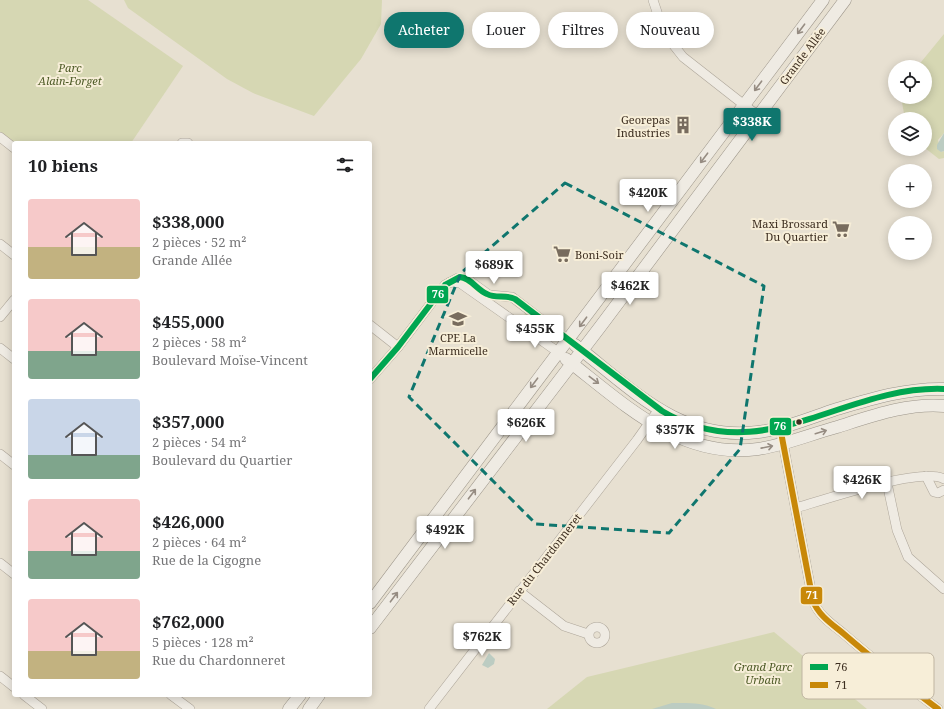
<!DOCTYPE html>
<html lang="fr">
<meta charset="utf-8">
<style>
body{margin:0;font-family:"Noto Serif",serif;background:#f2f2f2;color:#202124;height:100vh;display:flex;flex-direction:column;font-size:15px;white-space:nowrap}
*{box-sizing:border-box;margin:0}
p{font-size:13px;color:#757577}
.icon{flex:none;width:22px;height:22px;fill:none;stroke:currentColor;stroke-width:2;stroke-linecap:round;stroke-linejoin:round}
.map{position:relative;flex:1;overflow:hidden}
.details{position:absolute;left:12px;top:141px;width:360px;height:556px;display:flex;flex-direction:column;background:#fff;border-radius:4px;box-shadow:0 2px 10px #0003}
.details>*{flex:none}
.banner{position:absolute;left:384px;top:12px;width:380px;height:36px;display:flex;gap:8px}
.tools{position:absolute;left:888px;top:60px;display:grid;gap:8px}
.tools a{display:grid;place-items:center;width:44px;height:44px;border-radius:50%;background:#fff;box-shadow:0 2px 10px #0003;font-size:20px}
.price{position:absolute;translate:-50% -34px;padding:0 9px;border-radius:4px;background:#fff;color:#222;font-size:13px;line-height:26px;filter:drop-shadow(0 1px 2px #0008)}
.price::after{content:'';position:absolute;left:50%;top:24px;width:12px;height:9px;margin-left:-6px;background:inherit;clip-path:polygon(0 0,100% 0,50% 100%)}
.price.current{background:#0f766e;color:#fff}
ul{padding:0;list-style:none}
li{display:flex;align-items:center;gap:12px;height:100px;padding:0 16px}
li span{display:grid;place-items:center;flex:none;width:112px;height:80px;border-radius:4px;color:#555}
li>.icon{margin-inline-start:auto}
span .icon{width:48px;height:48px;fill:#fffc;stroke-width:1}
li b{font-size:17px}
h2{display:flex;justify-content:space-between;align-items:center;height:48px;padding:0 16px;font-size:17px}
.pill{padding:0 14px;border-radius:18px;background:#fff;box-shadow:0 2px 10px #0003;font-size:14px;line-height:36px}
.pill.current{background:#0f766e;color:#fff}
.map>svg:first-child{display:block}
</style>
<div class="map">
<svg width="944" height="709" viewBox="0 0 944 709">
<rect width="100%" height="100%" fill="#e7e0d1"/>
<g fill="#d6d7b3">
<polygon points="0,0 88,0 183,66 131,143 14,143 0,139"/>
<polygon points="124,0 382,0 381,24 361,59 314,116 253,93 227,79 128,8"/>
<polygon points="944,34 944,133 938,140 941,152 944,151 944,158 939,159 925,148 925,119 905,119 901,97 925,97 925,67 917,67"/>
<polygon points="525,312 540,323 553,337 552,339 524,318"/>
<polygon points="774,632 867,709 547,709 587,677"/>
</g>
<g fill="#bcccc2">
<polygon points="944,133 944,151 941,152 937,149 937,145"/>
<polygon points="489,653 495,659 494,664 488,668 482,665"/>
<path d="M 672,703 C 687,703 702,702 716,709 L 652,709 Z"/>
</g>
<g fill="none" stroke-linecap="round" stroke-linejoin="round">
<g stroke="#ada599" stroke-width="10">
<g id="minor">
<polyline points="653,0 664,33 683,57 757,115"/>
<polyline points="0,137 14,148"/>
<polyline points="182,143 188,143"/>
<polyline points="0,244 14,255"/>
<polyline points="450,282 460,283 558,352"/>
<polyline points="0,317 14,300"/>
<polyline points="370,325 398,347"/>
<polyline points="0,348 14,359"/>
<polyline points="370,379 398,347 445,285 458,278 467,279 489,295 512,297 568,340"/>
<path d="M 780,427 L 813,601 C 819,616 832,624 844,634 C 874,660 906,685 938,709"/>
<polyline points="0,454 14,465"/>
<polyline points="926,476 934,492 938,493 944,490"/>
<polyline points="887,483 897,530 908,557 944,589"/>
<path d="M 796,508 C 823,500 923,466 944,479"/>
<polyline points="0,563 14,574"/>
<polyline points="519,591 564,626 588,634"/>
<circle cx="597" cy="635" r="8"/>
<polyline points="0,676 14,687"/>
<polyline points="24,695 42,709"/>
<polyline points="171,695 190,709"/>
<polyline points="429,709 637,440 659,409"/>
</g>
</g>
<g stroke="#9c958a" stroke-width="13">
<g id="secondary">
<path d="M 575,345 C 632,389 680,442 758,432 C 784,429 810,418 834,410 C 871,399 906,388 944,389"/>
<path d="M 566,359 C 623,403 680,460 758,449 C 785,445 811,434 837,427 C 872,416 907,403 944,406"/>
<polyline points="370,603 823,0"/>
<polyline points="370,628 600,327 845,0"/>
<polyline points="289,709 300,695"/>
<polyline points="309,709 319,695"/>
</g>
</g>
<use href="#minor" stroke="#efebe3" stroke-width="9"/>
<use href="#secondary" stroke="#efebe3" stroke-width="12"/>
<g stroke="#f7eed8" stroke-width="9">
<path id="bus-1" d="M 370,379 L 398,347 L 445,285 L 460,277 C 471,278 477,290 487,294 C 496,299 506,294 515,299 L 662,411 C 762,471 843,385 944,389"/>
</g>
<g stroke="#f7eed8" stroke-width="9">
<path id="bus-2" d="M 780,427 L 813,601 C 819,616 832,624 844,634 C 874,660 906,685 938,709"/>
</g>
<use href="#bus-1" stroke="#00a651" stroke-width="6"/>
<use href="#bus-2" stroke="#c88808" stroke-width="6"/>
</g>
<defs><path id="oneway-shaft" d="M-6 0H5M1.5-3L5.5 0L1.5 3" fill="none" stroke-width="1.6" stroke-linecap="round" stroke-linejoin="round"/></defs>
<g stroke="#968c82">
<use href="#oneway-shaft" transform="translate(801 29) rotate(127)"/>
<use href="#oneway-shaft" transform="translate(758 86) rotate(127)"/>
<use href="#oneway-shaft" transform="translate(704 158) rotate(127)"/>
<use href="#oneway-shaft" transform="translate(583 322) rotate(127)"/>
<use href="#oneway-shaft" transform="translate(594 380) rotate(37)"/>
<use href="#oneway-shaft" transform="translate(534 383) rotate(127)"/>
<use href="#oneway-shaft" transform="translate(821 432) rotate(-17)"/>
<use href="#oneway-shaft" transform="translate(767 447) rotate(-11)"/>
<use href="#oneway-shaft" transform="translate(472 494) rotate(-53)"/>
<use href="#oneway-shaft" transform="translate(394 597) rotate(-53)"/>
</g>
<path fill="none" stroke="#0f766e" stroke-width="3" stroke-dasharray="8 5" stroke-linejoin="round" d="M 565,183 L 764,286 L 740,449 L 669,533 L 536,524 L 409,397 L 461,273 Z"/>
<defs>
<g id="building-bare" transform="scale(1.38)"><path d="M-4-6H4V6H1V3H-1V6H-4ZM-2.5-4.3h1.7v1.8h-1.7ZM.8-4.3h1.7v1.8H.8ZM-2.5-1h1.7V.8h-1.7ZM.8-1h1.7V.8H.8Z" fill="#786c5e" stroke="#f7eed8" stroke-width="2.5" paint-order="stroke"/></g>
<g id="supermarket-bare" transform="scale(1.38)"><path d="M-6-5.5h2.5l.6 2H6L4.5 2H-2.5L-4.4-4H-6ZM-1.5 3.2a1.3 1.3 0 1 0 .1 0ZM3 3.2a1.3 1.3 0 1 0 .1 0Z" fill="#786c5e" stroke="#f7eed8" stroke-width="2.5" paint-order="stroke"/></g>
<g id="school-bare" transform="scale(1.38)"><path d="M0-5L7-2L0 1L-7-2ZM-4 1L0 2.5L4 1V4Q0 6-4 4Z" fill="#786c5e" stroke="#f7eed8" stroke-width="2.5" paint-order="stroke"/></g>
</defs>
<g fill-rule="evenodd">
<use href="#building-bare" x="683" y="125"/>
<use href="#supermarket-bare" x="841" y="229"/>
<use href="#supermarket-bare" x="562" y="254"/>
<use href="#school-bare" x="458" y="319"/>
</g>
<circle fill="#3d2e20" stroke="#f7eed8" stroke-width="1.5" cx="799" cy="422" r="3.5"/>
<g text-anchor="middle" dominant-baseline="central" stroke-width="4" stroke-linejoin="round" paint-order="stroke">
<g font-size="11" fill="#3d2e20" stroke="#f7eed8">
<text transform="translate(802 56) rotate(-53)">Grande Allée</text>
<text transform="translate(544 559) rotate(-52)">Rue du Chardonneret</text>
</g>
<g font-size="11" font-style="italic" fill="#4d5a26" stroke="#f7eed8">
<text x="70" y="67">Parc<tspan x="70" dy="13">Alain-Forget</tspan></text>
<text x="763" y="666">Grand Parc<tspan x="763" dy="13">Urbain</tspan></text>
</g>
<g font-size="11" fill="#3d2e20" stroke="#f7eed8" text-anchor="end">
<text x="670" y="119">Georepas<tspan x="670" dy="13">Industries</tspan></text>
<text x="828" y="223">Maxi Brossard<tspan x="828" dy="13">Du Quartier</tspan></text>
<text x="575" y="254" text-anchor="start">Boni-Soir</text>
<text x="458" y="337" text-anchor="middle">CPE La<tspan x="458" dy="13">Marmicelle</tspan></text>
</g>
</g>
<rect x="802" y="653" width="132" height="46" rx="6" fill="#f7eed8" stroke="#bfb4a1" stroke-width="1"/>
<rect x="810" y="664" width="18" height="6" fill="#00a651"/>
<rect x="810" y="682" width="18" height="6" fill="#c88808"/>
<g font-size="11" fill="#3d2e20">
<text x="835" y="671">76</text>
<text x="835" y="689">71</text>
</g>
<g stroke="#f7eed8" stroke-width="1.5">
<rect x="426" y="285" width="23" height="19" rx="4" fill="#00a651"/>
<rect x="769" y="417" width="23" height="19" rx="4" fill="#00a651"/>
<rect x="800" y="586" width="23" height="19" rx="4" fill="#c88808"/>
</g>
<g font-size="11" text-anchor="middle" font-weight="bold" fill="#fff">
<text x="438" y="298">76</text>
<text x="780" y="430">76</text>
<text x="812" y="599">71</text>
</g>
</svg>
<div class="tools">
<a><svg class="icon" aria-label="locate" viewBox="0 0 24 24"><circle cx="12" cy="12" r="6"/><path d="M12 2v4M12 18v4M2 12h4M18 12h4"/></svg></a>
<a><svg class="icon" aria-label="layers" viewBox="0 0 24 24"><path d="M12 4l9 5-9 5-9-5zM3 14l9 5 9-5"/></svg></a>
<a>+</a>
<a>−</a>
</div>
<b class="price current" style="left:752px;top:142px">$338K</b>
<b class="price" style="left:648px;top:213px">$420K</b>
<b class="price" style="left:494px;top:285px">$689K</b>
<b class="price" style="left:630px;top:306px">$462K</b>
<b class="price" style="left:535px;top:349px">$455K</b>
<b class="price" style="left:526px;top:443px">$626K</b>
<b class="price" style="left:675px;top:450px">$357K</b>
<b class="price" style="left:862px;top:500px">$426K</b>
<b class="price" style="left:445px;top:550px">$492K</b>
<b class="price" style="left:482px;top:657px">$762K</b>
<div class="banner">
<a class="pill current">Acheter</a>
<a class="pill">Louer</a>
<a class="pill">Filtres</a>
<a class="pill">Nouveau</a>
</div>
<section class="details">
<h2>10 biens<svg class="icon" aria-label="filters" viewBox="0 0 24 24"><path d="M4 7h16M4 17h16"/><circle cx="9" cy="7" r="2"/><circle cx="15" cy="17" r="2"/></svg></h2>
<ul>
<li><span style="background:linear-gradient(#f6c9c9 60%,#c2b280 0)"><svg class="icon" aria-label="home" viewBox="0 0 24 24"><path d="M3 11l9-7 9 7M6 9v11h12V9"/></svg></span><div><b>$338,000</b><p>2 pièces · 52 m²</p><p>Grande Allée</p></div></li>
<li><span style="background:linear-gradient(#f6c9c9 65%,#7fa58c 0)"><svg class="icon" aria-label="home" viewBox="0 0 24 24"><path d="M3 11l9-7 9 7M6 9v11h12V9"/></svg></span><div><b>$455,000</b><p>2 pièces · 58 m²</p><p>Boulevard Moïse-Vincent</p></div></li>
<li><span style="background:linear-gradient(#c9d6e8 70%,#7fa58c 0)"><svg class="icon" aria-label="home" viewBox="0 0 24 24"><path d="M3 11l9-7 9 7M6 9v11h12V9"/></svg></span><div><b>$357,000</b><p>2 pièces · 54 m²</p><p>Boulevard du Quartier</p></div></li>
<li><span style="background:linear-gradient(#f6c9c9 65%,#7fa58c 0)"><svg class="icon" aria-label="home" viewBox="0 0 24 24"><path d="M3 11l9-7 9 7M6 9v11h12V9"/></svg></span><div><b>$426,000</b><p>2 pièces · 64 m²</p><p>Rue de la Cigogne</p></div></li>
<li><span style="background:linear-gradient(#f6c9c9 65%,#c2b280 0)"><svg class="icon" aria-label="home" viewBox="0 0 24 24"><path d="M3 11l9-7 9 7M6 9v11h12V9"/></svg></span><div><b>$762,000</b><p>5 pièces · 128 m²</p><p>Rue du Chardonneret</p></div></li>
</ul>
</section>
</div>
